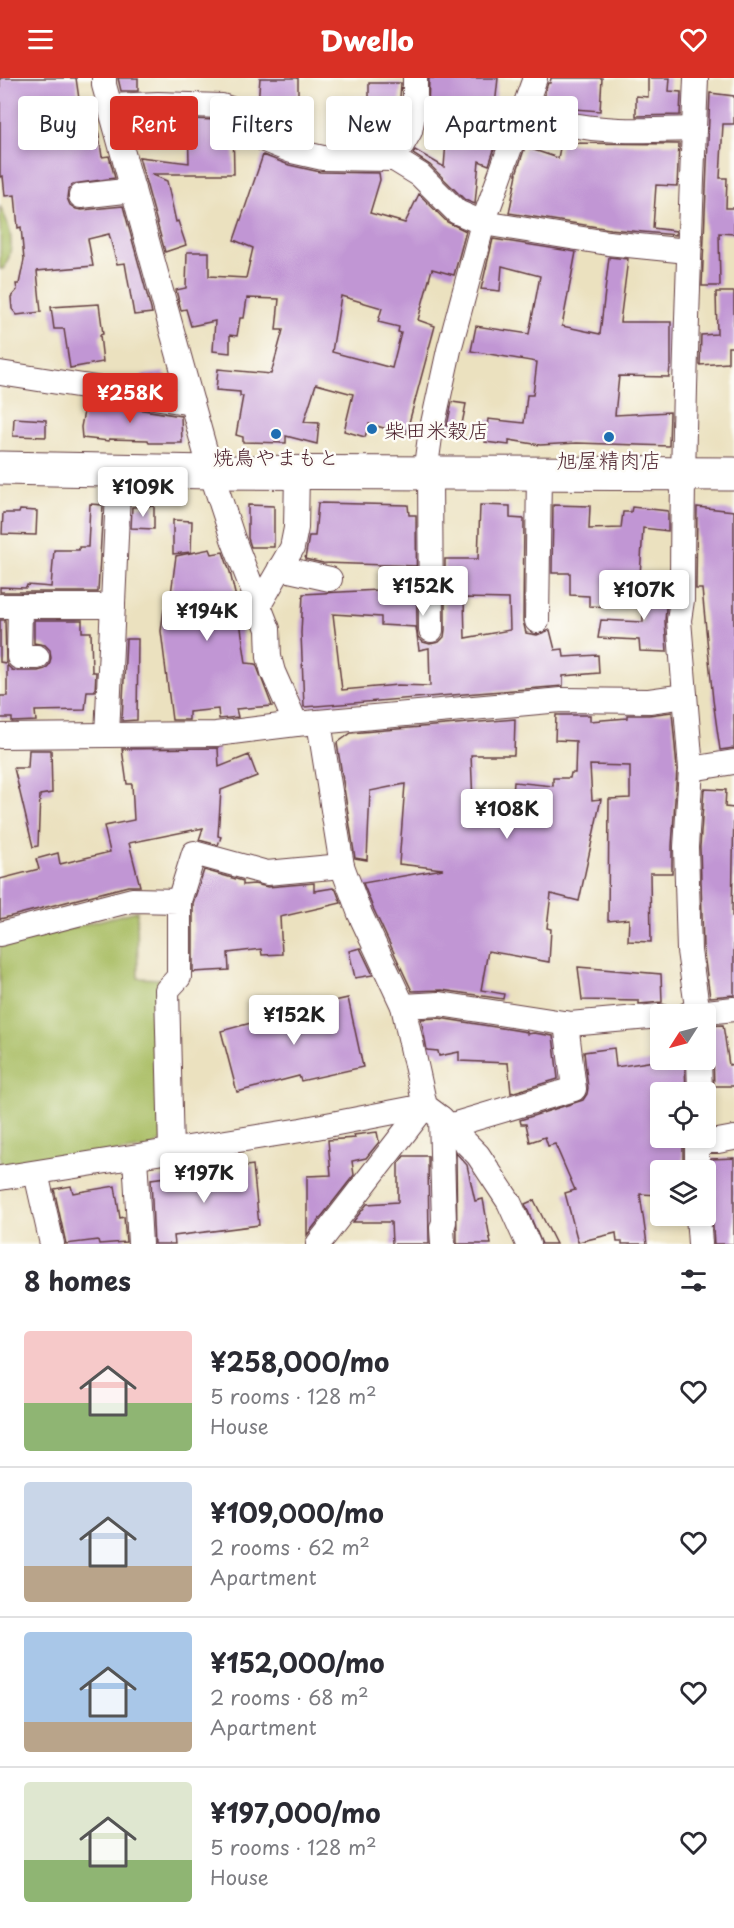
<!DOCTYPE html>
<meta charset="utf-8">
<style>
body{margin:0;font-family:"Playpen Sans","Klee One",sans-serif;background:#f7f7f7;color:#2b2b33;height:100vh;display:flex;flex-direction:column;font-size:22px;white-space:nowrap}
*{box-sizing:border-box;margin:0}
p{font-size:20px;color:#7c7c81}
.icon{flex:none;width:33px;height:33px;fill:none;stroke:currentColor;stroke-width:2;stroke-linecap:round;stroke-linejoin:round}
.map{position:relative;height:1166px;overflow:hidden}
.sheet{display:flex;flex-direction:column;background:#fff;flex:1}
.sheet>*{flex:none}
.banner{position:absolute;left:18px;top:18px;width:699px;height:54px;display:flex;gap:12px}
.needle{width:39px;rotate:234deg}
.tools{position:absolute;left:650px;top:926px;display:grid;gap:12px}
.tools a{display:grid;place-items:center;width:66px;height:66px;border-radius:6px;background:#fff;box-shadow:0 3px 9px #0003;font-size:30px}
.price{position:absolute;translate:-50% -51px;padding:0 14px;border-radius:6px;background:#fff;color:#222;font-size:20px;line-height:39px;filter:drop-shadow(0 2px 3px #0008)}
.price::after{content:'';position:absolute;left:50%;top:36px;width:18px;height:14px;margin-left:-9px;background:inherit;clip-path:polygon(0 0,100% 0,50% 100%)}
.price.current{background:#d93025;color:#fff}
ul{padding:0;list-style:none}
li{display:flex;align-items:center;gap:18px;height:150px;padding:0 24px}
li+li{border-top:2px solid #e1e1e2}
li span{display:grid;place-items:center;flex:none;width:168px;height:120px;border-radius:6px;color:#555}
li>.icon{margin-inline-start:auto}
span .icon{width:72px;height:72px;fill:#fffc;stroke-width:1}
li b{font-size:26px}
h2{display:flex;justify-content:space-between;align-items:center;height:72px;padding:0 24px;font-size:26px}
.tag{padding:0 21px;border-radius:6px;background:#fff;box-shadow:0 3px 9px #0003;font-size:21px;line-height:54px}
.tag.current{background:#d93025;color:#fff}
header{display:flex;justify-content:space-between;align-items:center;height:78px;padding:0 24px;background:#d93025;color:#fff;font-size:27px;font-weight:800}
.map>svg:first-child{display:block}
</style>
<header><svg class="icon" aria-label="menu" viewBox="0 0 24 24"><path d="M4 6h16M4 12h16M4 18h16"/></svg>Dwello<svg class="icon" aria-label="heart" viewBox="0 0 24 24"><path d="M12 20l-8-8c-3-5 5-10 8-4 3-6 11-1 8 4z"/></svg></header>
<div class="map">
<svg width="734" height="1166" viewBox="0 0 734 1166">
<rect width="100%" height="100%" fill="#fdfcf7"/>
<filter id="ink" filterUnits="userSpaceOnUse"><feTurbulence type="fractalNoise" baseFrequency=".0167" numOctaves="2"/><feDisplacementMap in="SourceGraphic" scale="12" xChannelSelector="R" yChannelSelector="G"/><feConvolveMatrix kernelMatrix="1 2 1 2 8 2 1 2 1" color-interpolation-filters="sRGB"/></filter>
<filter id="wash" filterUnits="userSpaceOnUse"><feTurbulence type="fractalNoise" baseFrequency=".008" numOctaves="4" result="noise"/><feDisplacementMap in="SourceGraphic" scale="24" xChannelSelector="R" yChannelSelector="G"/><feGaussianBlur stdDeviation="1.35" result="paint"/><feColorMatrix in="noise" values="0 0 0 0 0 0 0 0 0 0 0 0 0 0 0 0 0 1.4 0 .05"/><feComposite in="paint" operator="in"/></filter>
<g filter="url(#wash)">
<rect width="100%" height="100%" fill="#ebe1bf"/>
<g fill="#a7bc61" stroke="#786e46" stroke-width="1.5">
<path d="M 0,128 C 11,149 17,171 3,191 L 0,191 Z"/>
<polygon points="137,833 138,900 161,901 165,1060 153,1069 0,1090 0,868"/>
</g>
<g id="blocks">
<g fill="#c196d4" fill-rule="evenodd">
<polygon points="0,0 76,0 80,28 95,27 99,44 97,44 102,79 109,78 115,100 73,106 68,112 67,120 70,127 76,131 82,132 123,128 152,235 134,237 125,185 117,186 109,156 88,161 93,188 37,193 41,234 17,237 12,231 11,219 17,212 16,206 19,206 24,182 21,149 18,150 15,117 5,118 3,98 0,99"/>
<polygon points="118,0 138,0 138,13 121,13"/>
<polygon points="260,0 298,0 298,28 308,29 306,62 274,51 268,45 265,34 258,26"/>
<polygon points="429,0 498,0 495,28 498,60 489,87 479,83 475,126 465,122 430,87 413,76 415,72 444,89 448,38 428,34"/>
<polygon points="551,0 602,0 600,33 562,30 545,23 545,13 548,5 550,5"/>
<polygon points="648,0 670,0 669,13 681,14 680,37 636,38 636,18 648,19"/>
<polygon points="369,5 401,5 399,34 369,35"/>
<polygon points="710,15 734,18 734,46 723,46 720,100 727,100 726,130 734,130 734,156 719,155 720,208 702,208"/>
<polygon points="188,41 219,42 233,47 234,96 151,96 167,103 176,144 178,143 186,167 165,174 139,79 189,85"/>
<polygon points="561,65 679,66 677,108 656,107 653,150 676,153 676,157 610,151 509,135 517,96 516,96 525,69 558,80"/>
<path d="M 263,77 L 289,87 L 320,94 L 379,95 L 380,102 L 370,135 L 405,145 L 419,116 L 447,144 L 466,153 L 454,197 L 432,191 L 418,242 L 435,248 L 406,356 L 369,346 L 365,359 L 344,353 L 353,316 L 316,306 L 304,344 L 319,345 L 317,366 L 286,358 L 286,365 L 243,364 L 243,359 L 236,357 L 243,318 L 240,318 L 240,314 L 216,312 L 218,291 L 271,296 L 283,252 L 276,252 L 279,221 L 247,220 L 244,240 L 240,240 L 237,258 L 230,257 L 230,275 L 213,273 L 215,243 L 191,248 L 186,231 L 181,232 L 176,212 L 186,210 L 187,174 L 209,174 L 209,198 L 246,200 L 253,170 L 234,162 ZM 341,218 L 382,230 L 378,244 L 399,249 L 398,254 L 401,255 L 392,290 L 332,274 Z"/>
<polygon points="493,161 576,174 562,248 600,256 609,179 628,181 620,244 671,244 671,288 670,288 669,299 619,298 615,337 670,334 669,368 577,365 540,367 509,362 509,367 485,364 488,341 524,345 527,317 533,317 537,284 471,273 476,248 529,256 540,198 502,188 500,213 481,211"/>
<polygon points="716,214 734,214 734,269 728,269 728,285 700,287 701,257 717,256"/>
<polygon points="99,226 103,256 100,257 103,284 70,290 64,251 54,251 51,229"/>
<polygon points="164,294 165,306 142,303 141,297"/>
<polygon points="86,323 181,338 182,365 149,365 148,362 109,361 109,363 82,360 81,349"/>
<polygon points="452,324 466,326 461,351 447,348"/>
<polygon points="14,340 46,342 46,359 13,358"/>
<path d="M 318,425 L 408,427 L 409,437 L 416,437 L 417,553 L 418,559 L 423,564 L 430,566 L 439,564 L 444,559 L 445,552 L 445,481 L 478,481 L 480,427 L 510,428 L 510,440 L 524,441 L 523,543 L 526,555 L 537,557 L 550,552 L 555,572 L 563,571 L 564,579 L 598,577 L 599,595 L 563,598 L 563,608 L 304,629 L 301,555 L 303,516 L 416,510 L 416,488 L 323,485 L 305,481 L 309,458 L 315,458 ZM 464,520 L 509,521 L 510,552 L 465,560 ZM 333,536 L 381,539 L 381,547 L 416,549 L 419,572 L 429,570 L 430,608 L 398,607 L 342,612 Z"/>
<polygon points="90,426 103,427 98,514 0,514 0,509 26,510 27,507 51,509 54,472 79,472 79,469 88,469"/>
<polygon points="248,427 274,428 274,469 251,469 248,460"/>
<polygon points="553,427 590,428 589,451 621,450 623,434 631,434 632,429 668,433 668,453 643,450 640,498 609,497 609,529 589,528 589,518 570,517 570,495 552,495"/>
<polygon points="154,428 154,451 131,450 132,429"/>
<polygon points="697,429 734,433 734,670 720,672 713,622 702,511 696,511"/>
<polygon points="20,432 37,433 36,457 2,456 3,435 19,435"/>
<polygon points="173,442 192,443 191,474 173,476"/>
<polygon points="210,471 212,476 223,474 230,494 236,520 240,519 246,534 239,536 246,585 256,586 272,628 236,631 238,639 219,641 218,631 189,634 189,642 172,642 161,553 164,531 169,531 176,478"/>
<polygon points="668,504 665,543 667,574 640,573 639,562 598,560 601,542 643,544 642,505"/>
<polygon points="0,542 5,542 6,585 0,584"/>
<polygon points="34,542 82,542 82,554 91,554 92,594 96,594 95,613 87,613 85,632 35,633 36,643 12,644 12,640 0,640 0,618 7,618 7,587 12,592 18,593 38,593 45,591 49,587 51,580 50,572 45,567 34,565"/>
<polygon points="126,561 138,561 137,642 122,643"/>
<polygon points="672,634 677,691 672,768 672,795 650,795 651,864 628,863 629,841 608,843 609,721 630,720 630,688 590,687 592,722 601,721 579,823 551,816 547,850 551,851 549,884 488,873 481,912 504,916 503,921 442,912 412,913 373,830 363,805 443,791 399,786 405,706 370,713 367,782 355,780 337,665 351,655 515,641 514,677 471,677 473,725 511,741 514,704 553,708 553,700 570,700 571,695 575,695 576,663 555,662 556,637 590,637 590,643 627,640 627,637 649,637"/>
<polygon points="218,670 219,689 249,677 257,698 221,712 218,758 221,759 218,767 199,762 203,750 129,765 140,808 128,808 0,841 0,801 39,791 36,781 58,775 60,786 110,774 104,748 134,742 132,706 127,706 122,671"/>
<polygon points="29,672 51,672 52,715 40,717 38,768 33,769 14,690 28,690"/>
<polygon points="704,711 726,712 725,729 734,730 732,838 734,838 734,917 710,919 703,869 700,769"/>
<polygon points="204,792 243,803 243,807 254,806 268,809 314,805 314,813 333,810 336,812 341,825 280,839 282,876 262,877 261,871 228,875 229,892 193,894 193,825"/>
<polygon points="360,870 373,897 355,900 349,873"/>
<polygon points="578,889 661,896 662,924 639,926 639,923 582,922"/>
<polygon points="348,920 363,989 301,1003 299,998 237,1014 221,953 285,936 285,934"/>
<polygon points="439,940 527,954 527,956 534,955 553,958 558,1001 511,1015 508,985 459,983 459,974 439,978 438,973 427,972 421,941"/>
<polygon points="723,947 729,987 734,986 734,1008 714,1008 713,981 708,970 705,948"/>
<polygon points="614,970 616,989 654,983 654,981 679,981 685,989 686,1014 660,1014 660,1059 683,1059 683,1092 660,1092 660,1117 640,1116 647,1166 622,1166 622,1164 617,1164 616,1155 578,1164 565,1115 575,1112 555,1066 548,1068 545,1059 530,1064 526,1046 521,1046 520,1042 583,1022 587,1016 588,1010 584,974"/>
<polygon points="377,1054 379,1064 366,1080 352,1083 354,1097 307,1157 307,1098 331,1097 328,1062 355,1060 354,1057"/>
<polygon points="456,1075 467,1087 475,1123 483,1121 491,1166 457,1166"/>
<polygon points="404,1078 428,1078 429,1166 392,1166 391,1144 353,1144 367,1126 398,1124 398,1086"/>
<polygon points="734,1080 734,1166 714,1166 712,1135 709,1129 705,1125 705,1104 710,1099 711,1081"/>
<polygon points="253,1087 259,1147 174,1158 175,1166 154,1166 151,1101 174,1098 175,1103 226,1097 225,1091"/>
<polygon points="71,1108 73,1115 115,1108 120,1140 124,1139 126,1164 99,1166 98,1162 66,1166 54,1111"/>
<polygon points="534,1122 556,1166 542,1166 525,1126"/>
</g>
</g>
</g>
<g filter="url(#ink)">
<use href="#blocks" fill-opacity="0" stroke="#623c41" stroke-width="1.5"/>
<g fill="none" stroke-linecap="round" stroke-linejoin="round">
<g stroke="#623c41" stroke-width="26">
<g id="street">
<polyline points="104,0 104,7 211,394 233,461 268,551 269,579 273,594 296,646"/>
<path d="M 696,0 C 689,174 682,348 682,522 L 679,542 L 691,691 L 686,769 L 689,873 L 698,936"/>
<polyline points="110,28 158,26 222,28 251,38 255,53 267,63 292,73 323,80 394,81 420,97 457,134 483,145 608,165 688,173"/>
<path d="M 523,30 C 536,35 549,41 563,45 C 606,55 650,52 694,51"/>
<polyline points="394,81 410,53 415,28 415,0"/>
<polyline points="81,118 133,112"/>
<polyline points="0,295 192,325"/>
<polyline points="430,394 431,552"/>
<polyline points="425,395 430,359 449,272 483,145 535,0"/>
<polyline points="280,490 330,501"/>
<polyline points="259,527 292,470 296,450 297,394"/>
<polyline points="0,528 113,528"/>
<polyline points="20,528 19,579 37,579"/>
<polyline points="537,543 539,395"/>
<polyline points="319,644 342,788 360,836 403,928 425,1028 441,1040 444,1144 442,1150 443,1166"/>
<polyline points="107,657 119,393"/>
<polyline points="0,658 216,656 296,646 561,622 649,623 685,618"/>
<polyline points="691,691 734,684"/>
<polyline points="179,823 194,775 267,795 342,788"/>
<polyline points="0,856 132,822 179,823 179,899 167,912 171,1073"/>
<polyline points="403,928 440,926 570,946 660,938"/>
<polyline points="688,936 734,931"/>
<polyline points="699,981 700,1014"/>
<polyline points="441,1040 478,1077 509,1124 528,1166"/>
<polyline points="449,1048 574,1011 566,945"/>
<polyline points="697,1063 718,1063 734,1060"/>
<polyline points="135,1079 140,1166"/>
<polyline points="697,1092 697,1059"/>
<polyline points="36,1095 52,1166"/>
<polyline points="0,1100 301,1052 425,1028"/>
<polyline points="698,1137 700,1166"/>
<polyline points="318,1166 425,1028"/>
</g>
</g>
<g stroke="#623c41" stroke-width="35">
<polyline id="secondary" points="0,390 211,394 734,396"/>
</g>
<use href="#street" stroke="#fff" stroke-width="24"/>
<use href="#secondary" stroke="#fff" stroke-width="33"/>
</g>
</g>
<g fill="#1f6fb2" stroke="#fdfcf7" stroke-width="2">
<circle cx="372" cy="351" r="6"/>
<circle cx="276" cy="356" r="6"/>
<circle cx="609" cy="359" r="6"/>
</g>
<g text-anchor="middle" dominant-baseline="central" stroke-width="5" stroke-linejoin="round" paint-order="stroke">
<g font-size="21" fill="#4a1f2b" stroke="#fdfcf7">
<text x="384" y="351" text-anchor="start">柴田米穀店</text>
<text x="276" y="378">焼鳥やまもと</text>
<text x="609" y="381">旭屋精肉店</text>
</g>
</g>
</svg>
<div class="tools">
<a><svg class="needle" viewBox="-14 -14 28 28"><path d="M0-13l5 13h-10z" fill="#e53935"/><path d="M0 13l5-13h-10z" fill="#7c7c81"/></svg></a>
<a><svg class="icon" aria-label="locate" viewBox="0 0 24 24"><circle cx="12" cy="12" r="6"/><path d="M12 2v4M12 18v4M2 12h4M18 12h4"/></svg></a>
<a><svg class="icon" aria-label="layers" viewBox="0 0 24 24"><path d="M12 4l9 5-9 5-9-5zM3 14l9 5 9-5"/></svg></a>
</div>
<b class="price current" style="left:130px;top:346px">¥258K</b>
<b class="price" style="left:143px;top:440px">¥109K</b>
<b class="price" style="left:423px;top:539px">¥152K</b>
<b class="price" style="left:644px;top:543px">¥107K</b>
<b class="price" style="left:207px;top:564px">¥194K</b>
<b class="price" style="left:507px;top:762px">¥108K</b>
<b class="price" style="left:294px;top:968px">¥152K</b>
<b class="price" style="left:204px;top:1126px">¥197K</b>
<div class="banner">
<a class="tag">Buy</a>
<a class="tag current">Rent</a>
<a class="tag">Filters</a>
<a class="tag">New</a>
<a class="tag">Apartment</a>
</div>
</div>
<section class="sheet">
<h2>8 homes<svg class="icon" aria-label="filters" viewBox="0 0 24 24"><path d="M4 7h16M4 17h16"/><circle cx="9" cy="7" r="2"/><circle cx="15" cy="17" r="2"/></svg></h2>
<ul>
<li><span style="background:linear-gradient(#f6c9c9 60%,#8fb573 0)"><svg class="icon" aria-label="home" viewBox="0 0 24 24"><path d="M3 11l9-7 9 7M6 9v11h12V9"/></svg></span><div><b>¥258,000/mo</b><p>5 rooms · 128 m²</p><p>House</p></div><svg class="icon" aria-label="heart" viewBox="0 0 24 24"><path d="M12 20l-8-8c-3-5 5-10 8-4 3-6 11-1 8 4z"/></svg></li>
<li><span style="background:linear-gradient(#c9d6e8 70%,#b9a48a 0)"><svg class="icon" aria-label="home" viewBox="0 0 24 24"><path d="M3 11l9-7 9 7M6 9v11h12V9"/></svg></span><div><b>¥109,000/mo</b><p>2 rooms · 62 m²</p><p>Apartment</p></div><svg class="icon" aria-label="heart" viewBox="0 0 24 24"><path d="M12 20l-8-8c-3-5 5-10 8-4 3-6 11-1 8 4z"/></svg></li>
<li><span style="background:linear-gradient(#a9c7e8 75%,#b9a48a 0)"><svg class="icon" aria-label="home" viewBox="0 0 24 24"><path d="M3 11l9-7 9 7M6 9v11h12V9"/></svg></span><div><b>¥152,000/mo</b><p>2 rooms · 68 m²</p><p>Apartment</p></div><svg class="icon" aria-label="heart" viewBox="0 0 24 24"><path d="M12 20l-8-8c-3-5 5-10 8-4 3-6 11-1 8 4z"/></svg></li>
<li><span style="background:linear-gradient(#dfe7d0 65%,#8fb573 0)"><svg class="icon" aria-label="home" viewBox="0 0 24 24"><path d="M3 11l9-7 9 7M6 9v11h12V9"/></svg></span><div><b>¥197,000/mo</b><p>5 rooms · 128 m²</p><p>House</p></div><svg class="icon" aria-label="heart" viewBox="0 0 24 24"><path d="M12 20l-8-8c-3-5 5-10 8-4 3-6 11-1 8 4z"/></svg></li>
</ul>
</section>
